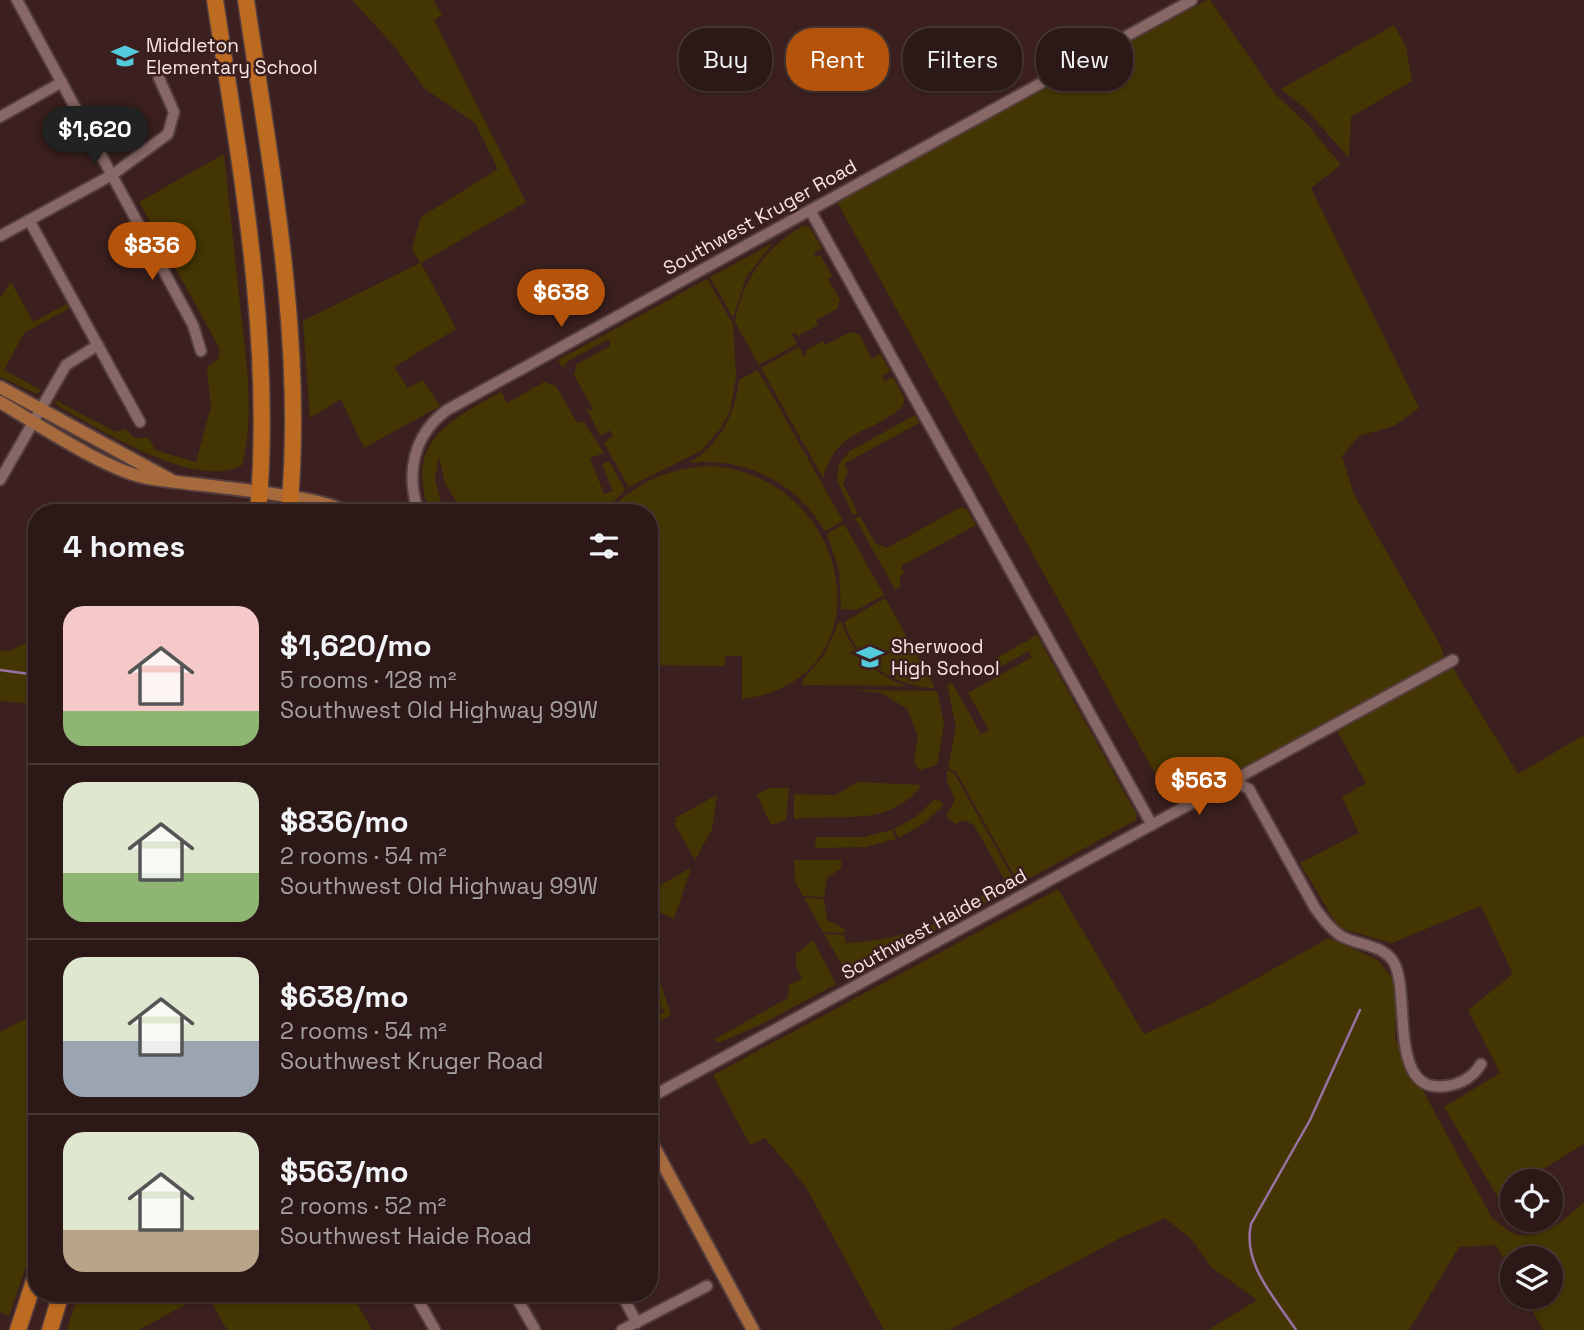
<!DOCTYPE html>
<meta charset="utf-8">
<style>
body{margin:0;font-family:"Space Grotesk",sans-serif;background:#342120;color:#f1f3f6;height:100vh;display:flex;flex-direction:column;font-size:26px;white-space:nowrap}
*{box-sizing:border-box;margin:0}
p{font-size:23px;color:#a6a0a1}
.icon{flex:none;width:38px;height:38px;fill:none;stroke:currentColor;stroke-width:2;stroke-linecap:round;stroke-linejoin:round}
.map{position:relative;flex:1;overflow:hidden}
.drawer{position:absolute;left:28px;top:504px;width:630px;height:798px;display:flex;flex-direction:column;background:#2c1817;border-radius:28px;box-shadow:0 2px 5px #0004,0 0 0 2px #483736}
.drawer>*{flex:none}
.banner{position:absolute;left:679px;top:28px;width:665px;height:63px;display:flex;gap:14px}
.tools{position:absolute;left:1500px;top:1169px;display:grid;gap:14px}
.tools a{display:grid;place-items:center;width:63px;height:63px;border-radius:50%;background:#2c1817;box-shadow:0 2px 5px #0004,0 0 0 2px #483736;font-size:35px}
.price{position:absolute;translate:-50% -60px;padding:0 16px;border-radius:24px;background:#b45309;color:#fff;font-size:23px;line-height:46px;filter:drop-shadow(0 2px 4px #0008)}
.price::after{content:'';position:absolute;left:50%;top:42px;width:21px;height:16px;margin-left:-10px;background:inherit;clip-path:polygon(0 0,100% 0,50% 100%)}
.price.current{background:#222;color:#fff}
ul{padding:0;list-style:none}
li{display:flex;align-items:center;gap:21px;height:175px;padding:0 35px}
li+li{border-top:2px solid #483736}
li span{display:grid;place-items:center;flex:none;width:196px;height:140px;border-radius:21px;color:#555}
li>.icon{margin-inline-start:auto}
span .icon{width:84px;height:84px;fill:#fffc;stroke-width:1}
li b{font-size:30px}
h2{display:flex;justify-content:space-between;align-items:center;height:84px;padding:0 35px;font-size:30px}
.chip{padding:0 24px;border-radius:28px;background:#2c1817;box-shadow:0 2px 5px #0004,0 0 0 2px #483736;font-size:24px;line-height:63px}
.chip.current{background:#b45309;color:#fff}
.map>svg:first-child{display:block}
</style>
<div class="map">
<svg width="1584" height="1330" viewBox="0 0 1584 1330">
<rect width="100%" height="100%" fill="#3b201f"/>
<g fill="#433602">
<polygon points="352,0 433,0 442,15 434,20 526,202 421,263 456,329 394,367 408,388 423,380 440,406 364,448 341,399 310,418 303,321 420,263 412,249 421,217 498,169 475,123 424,88 396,48"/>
<polygon points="1207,0 1210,0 1274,93 1307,124 1341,165 1311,188 1419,408 1394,426 1359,436 1342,456 1354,495 1442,648 1444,658 1217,784 1172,804 837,202"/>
<polygon points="1394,25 1406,47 1412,81 1351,117 1349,158 1306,109 1281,89"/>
<path d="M 224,154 C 229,204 235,254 240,305 C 246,359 255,413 242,465 C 197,491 101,430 58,406 L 55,400 L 116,432 L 125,429 L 135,438 L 149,438 L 155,450 L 196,462 L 211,407 L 207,367 L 218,359 L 220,349 L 139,202 Z"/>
<path d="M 803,226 L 809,226 L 822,248 L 814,253 L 816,257 L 820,255 L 832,276 L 828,279 L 840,300 L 837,309 L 816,320 L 818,325 L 798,336 L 795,332 L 792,334 L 797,344 L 759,365 L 735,322 C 742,280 766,247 803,226 Z"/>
<polygon points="773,243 746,277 733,318 710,277"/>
<polygon points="707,279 733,324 736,377 730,411 721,428 702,450 629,487 604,443 613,435 609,430 601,436 585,407 590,411 593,409 574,375 577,364 610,346 609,339 568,361 563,368 558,360"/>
<polygon points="11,282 33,322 67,304 70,308 24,333 4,370 41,390 37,394 0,377 0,298"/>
<path d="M 850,332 L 859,334 L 872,359 L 880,354 L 890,371 L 882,376 L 885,381 L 893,377 L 904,397 L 903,406 C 869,437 838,426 823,478 L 761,368 L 799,347 L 804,357 L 807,355 L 805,351 L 823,341 L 825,345 Z"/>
<path d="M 758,370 L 843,521 L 825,531 C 796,482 745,457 689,463 C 720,444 735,415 739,380 Z"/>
<path d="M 544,382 L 556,386 L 577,423 L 583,421 L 604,453 L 590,458 L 604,494 L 613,491 L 602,464 L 609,461 L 625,490 L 603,513 L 463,513 L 445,483 L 439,456 L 435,478 L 443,513 L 430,513 C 404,443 447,421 501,392 L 507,403 Z"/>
<polygon points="915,415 919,423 844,464 848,471 843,484 858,513 853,515 837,480 839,464 850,451"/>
<path d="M 713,466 C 856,479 889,681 742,699 L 742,656 L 725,656 L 725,666 L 649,665 L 649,513 L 608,513 C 634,483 669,467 713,466 Z"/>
<polygon points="961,507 967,509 976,525 901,566 904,572 900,577 900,587 895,589 855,518 860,516 875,543 887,548"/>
<polygon points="844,524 884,595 857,610 841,609 839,570 827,534"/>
<path d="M 885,598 L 934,686 L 933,688 C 892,685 857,662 844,622 Z"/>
<path d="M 839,622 L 842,623 C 852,654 877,676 907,686 L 803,685 L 803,679 L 824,655 Z"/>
<polygon points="1037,635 1137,815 1136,820 1019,884 956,772 948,768 956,727 947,685 952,683 981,734 989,730 968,693 1032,657 1029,651 1000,667 995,659"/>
<polygon points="32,639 37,640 37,704 0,701 0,650 10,651"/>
<polygon points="1453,668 1518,774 1584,735 1584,1144 1523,1181 1512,1181 1512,1188 1498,1197 1444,1107 1500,1073 1468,1010 1513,974 1481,906 1392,943 1339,928 1300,863 1359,833 1342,797 1366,783 1336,729"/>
<polygon points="852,690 937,691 944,724 937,765 919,770 914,761 918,736 907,709 882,693"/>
<polygon points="947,770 954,773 1017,885 1011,888 1008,886 974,825 963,820 955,824 946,816 955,800 947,781"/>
<path d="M 857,782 L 922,785 C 888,829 840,813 794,819 L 794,794 L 836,795 Z"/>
<polygon points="769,788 789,788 786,820 771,825 757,795"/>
<polygon points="717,795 712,829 695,860 674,823 677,821 675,818"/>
<polygon points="936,798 944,805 923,824 898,838 894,829 917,816"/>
<polygon points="892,830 896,839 866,847 815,848 816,837 863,837"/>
<polygon points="794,860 841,860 841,868 827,878 824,897 803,896 795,881"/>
<polygon points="691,868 674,919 649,907 649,891"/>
<path d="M 997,883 L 1001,894 L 849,977 L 824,934 L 845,935 L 845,943 C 901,941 955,922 997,883 Z"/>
<path d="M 1058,889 L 1144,1034 L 1205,1007 L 1329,938 L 1378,960 L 1397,985 L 1395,1039 L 1492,1218 C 1499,1223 1508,1231 1515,1234 C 1542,1242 1566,1218 1584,1202 L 1584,1330 L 1543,1330 L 1525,1297 L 1550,1297 L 1550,1258 L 1512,1258 L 1512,1273 L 1496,1245 L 1459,1247 L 1409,1330 L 1208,1330 L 1257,1300 L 1211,1267 L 1192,1240 L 1165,1218 L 1120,1238 L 949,1330 L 884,1330 L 806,1187 L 765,1138 L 750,1145 L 713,1075 Z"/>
<polygon points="804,898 824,899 827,920 844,929 844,933 823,932"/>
<polygon points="813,940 836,984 762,1024 718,1043 715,1039 788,998 789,985 802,979 796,966 796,954"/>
<polygon points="649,944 655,945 658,975 671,1015 649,1026 649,996 661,1014 665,1012 649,990"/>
<polygon points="37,1013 37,1234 9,1316 0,1312 0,1032"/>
<polygon points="79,1293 206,1293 139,1330 67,1330"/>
<polygon points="351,1293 372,1330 227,1330 207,1294"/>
</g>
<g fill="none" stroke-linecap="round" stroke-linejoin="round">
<g stroke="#9972a4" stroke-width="2.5">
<polyline points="0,670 37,675"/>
<path d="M 1296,1330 C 1275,1298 1242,1264 1251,1224 L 1310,1120 L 1360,1010"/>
</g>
<g stroke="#553e3e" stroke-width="14">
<g id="minor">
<polyline points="17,0 193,325 201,351"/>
<polyline points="0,117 62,82"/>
<polyline points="810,210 1152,825"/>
<polyline points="29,220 140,422"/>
<polyline points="0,236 112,175 168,134 174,112 159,78"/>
<polyline points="0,480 66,365 98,345"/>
<path d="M 419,513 C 405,474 413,435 447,410 L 1192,0"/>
<polyline points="1237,783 1243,775 1453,660"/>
<path d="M 649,1098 L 1225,785 L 1237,783 L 1249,789 L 1315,908 C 1322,918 1330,929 1341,936 C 1357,945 1381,944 1393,961 C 1412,990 1386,1095 1446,1086 C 1462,1084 1473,1077 1481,1064"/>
<polyline points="414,1293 435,1330"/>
<polyline points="514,1293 535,1330"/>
<polyline points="621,1293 637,1323"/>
<polyline points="622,1330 707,1286"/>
</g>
</g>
<g stroke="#553e3e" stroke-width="16">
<g id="major">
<polyline points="0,387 171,480"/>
<path d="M 0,402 C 36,423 109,472 148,478 C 186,485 323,494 347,513"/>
<polyline points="649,1138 753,1330"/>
</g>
</g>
<g stroke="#553e3e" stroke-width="19">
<g id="highway">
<path d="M 215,0 C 241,171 273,340 258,513"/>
<path d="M 246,0 C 271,171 305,340 289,513"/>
<polyline points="18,1330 37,1272"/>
<polyline points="50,1330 61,1293"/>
</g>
</g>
<use href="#minor" stroke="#886866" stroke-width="10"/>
<use href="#major" stroke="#a76a3d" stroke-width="12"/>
<use href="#highway" stroke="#bc6b21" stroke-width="16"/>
</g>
<defs>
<g id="school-bare" transform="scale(2.1)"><path d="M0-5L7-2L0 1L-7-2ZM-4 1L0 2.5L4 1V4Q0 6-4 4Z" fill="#54cadd" stroke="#3b201f" stroke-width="2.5" paint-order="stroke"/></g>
</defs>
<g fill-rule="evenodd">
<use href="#school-bare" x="125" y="56"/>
<use href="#school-bare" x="870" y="657"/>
</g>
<g text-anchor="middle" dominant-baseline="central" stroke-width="5" stroke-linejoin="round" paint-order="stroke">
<g font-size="19" fill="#f9e6e5" stroke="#3b201f" text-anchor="start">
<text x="146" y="45">Middleton<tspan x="146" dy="22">Elementary School</tspan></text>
<text x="891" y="646">Sherwood<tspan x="891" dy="22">High School</tspan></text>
</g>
<g font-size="19" fill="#f9e6e5" stroke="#3b201f">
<text transform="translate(760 217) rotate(-29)">Southwest Kruger Road</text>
<text transform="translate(934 924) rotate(-29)">Southwest Haide Road</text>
</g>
</g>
</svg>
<div class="tools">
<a><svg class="icon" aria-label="locate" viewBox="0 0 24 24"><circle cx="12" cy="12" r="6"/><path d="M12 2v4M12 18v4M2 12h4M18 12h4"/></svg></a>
<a><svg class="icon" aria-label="layers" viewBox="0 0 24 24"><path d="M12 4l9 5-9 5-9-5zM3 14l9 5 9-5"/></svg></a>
</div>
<b class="price current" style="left:95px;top:166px">$1,620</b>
<b class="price" style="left:152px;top:282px">$836</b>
<b class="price" style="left:561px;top:329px">$638</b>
<b class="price" style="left:1199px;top:817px">$563</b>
<div class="banner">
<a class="chip">Buy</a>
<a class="chip current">Rent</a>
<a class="chip">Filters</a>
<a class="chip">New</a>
</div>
<section class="drawer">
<h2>4 homes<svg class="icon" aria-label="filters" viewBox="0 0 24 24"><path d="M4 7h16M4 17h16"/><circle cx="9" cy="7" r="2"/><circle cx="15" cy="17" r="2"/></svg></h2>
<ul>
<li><span style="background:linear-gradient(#f6c9c9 75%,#8fb573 0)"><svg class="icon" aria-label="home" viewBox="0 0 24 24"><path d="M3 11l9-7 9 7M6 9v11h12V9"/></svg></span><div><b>$1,620/mo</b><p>5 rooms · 128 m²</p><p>Southwest Old Highway 99W</p></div></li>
<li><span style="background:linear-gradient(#dfe7d0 65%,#8fb573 0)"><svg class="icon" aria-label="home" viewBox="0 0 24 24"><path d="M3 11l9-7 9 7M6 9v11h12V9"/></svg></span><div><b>$836/mo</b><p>2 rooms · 54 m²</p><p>Southwest Old Highway 99W</p></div></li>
<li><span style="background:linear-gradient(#dfe7d0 60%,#9aa5b1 0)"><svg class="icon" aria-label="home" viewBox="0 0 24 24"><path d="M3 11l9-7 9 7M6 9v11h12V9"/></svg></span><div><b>$638/mo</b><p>2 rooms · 54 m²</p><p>Southwest Kruger Road</p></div></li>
<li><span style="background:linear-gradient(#dfe7d0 70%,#b9a48a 0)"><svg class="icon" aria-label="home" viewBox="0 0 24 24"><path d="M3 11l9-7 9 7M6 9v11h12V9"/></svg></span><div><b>$563/mo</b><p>2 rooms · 52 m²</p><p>Southwest Haide Road</p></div></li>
</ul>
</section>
</div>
